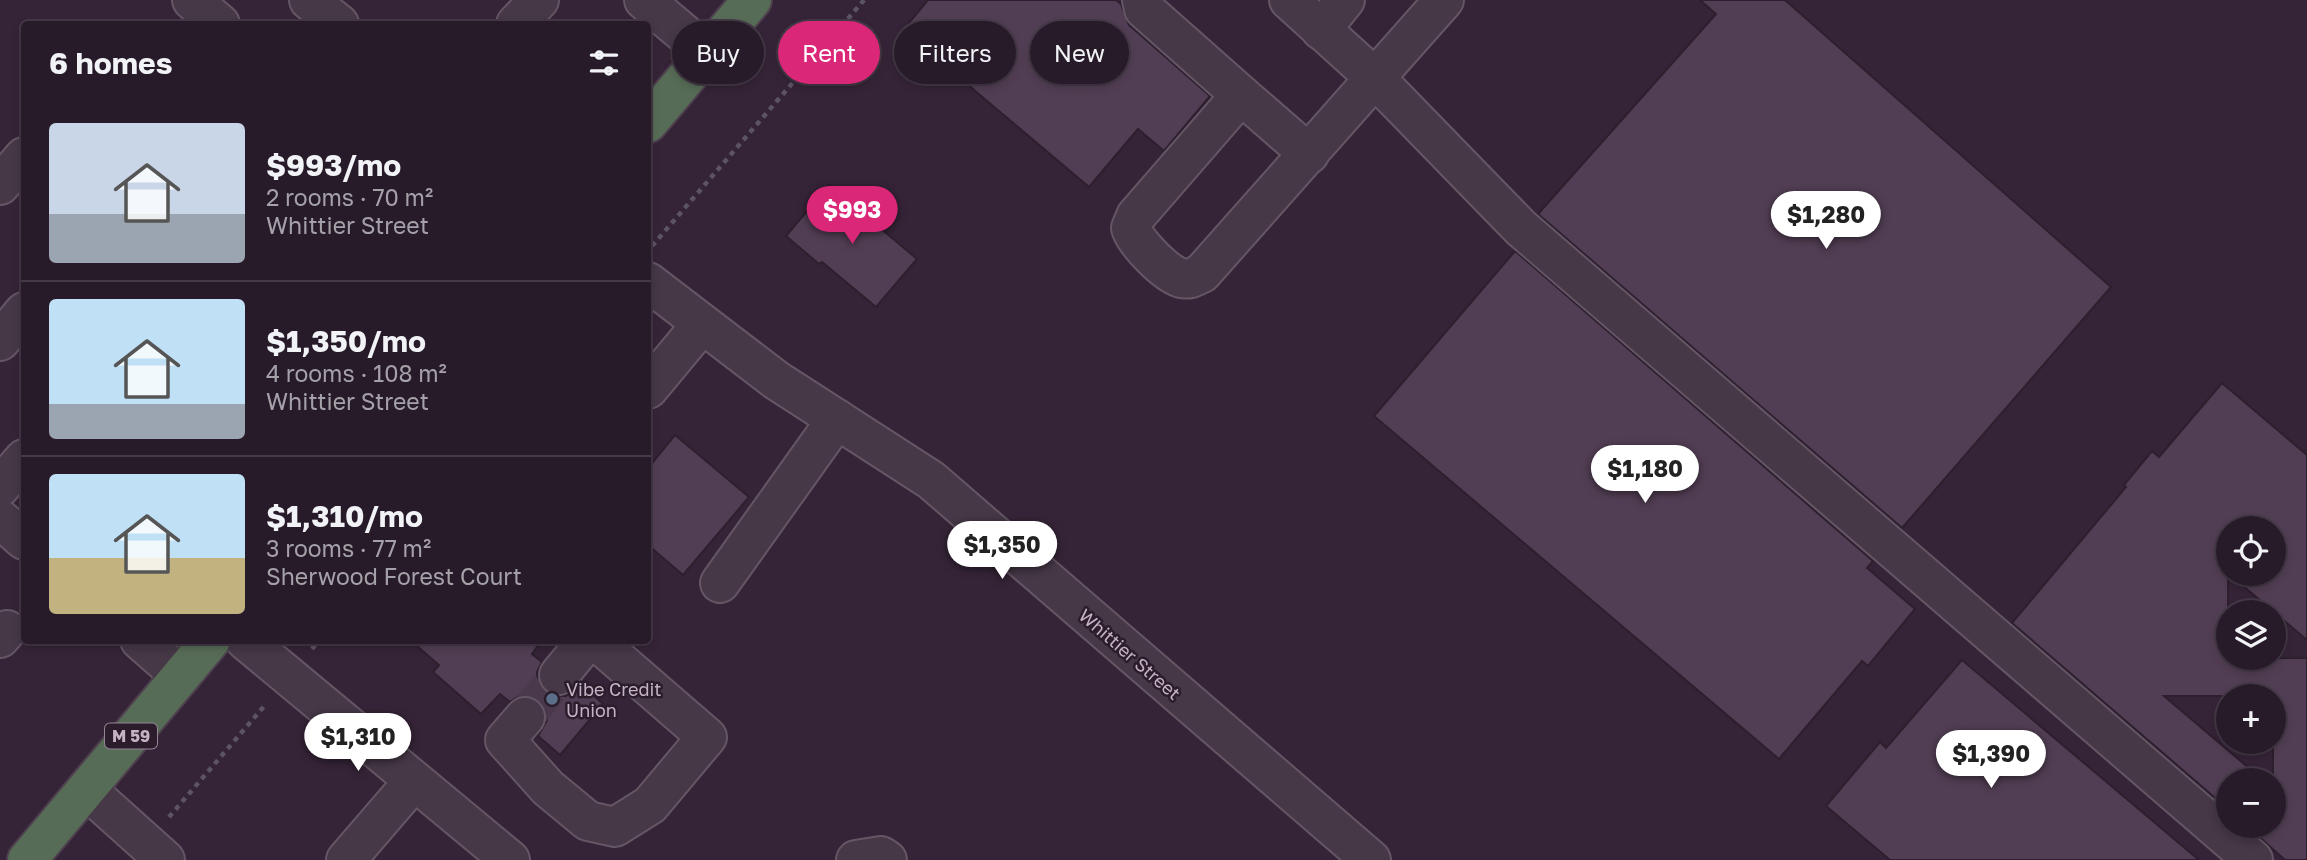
<!DOCTYPE html>
<meta charset="utf-8">
<style>
body{margin:0;font-family:"Golos Text",sans-serif;background:#342835;color:#f1f3f6;height:100vh;display:flex;flex-direction:column;font-size:26px;white-space:nowrap}
*{box-sizing:border-box;margin:0}
p{font-size:23px;color:#a5a1a8}
.icon{flex:none;width:38px;height:38px;fill:none;stroke:currentColor;stroke-width:2;stroke-linecap:round;stroke-linejoin:round}
.map{position:relative;flex:1;overflow:hidden}
.panel{position:absolute;left:21px;top:21px;width:630px;height:623px;display:flex;flex-direction:column;background:#281b29;border-radius:7px;box-shadow:0 4px 10px #0003,0 0 0 2px #443946}
.panel>*{flex:none}
.hud{position:absolute;left:672px;top:21px;width:665px;height:63px;display:flex;gap:14px}
.fabs{position:absolute;left:2216px;top:516px;display:grid;gap:14px}
.fabs a{display:grid;place-items:center;width:70px;height:70px;border-radius:50%;background:#281b29;box-shadow:0 4px 10px #0003,0 0 0 2px #443946;font-size:35px}
.price{position:absolute;translate:-50% -60px;padding:0 16px;border-radius:24px;background:#fff;color:#222;font-size:23px;line-height:46px;filter:drop-shadow(0 2px 4px #0008)}
.price::after{content:'';position:absolute;left:50%;top:42px;width:21px;height:16px;margin-left:-10px;background:inherit;clip-path:polygon(0 0,100% 0,50% 100%)}
.price.active{background:#db2777;color:#fff}
ul{padding:0;list-style:none}
li{display:flex;align-items:center;gap:21px;height:175px;padding:0 28px}
li+li{border-top:2px solid #443946}
li span{display:grid;place-items:center;flex:none;width:196px;height:140px;border-radius:7px;color:#555}
li>.icon{margin-inline-start:auto}
span .icon{width:84px;height:84px;fill:#fffc;stroke-width:1}
li b{font-size:30px}
h2{display:flex;justify-content:space-between;align-items:center;height:84px;padding:0 28px;font-size:30px}
.tag{padding:0 24px;border-radius:32px;background:#281b29;box-shadow:0 4px 10px #0003,0 0 0 2px #443946;font-size:24px;line-height:63px}
.tag.active{background:#db2777;color:#fff}
.map>svg:first-child{display:block}
</style>
<div class="map">
<svg width="2307" height="860" viewBox="0 0 2307 860">
<rect width="100%" height="100%" fill="#352437"/>
<g fill="#523e54" stroke="#2d1f2e" stroke-width="2">
<polygon points="928,0 1116,0 1121,4 1129,25 1210,96 1164,151 1138,129 1089,187 903,30"/>
<polygon points="1700,0 1785,0 2111,287 1902,528 1538,214 1716,14"/>
<polygon points="829,185 917,259 876,307 822,262 819,264 786,236"/>
<polygon points="1515,251 1873,561 1867,568 1915,609 1868,666 1862,661 1779,759 1374,416"/>
<polygon points="2222,383 2307,455 2307,640 2229,574 2273,574 2273,528 2228,528 2228,658 2307,658 2307,860 2285,860 2247,826 2273,826 2273,696 2164,696 2263,780 2228,780 2228,809 2012,623 2126,487 2124,485 2152,451 2159,457"/>
<polygon points="675,435 749,497 683,575 648,545 648,468"/>
<polygon points="410,640 542,640 532,654 542,662 537,672 538,682 545,691 555,696 566,696 581,684 603,704 560,755 538,736 547,720 545,709 539,700 528,695 519,696 510,702 500,694 481,714 433,672 439,665"/>
<polygon points="1962,660 2199,860 1890,860 1826,806 1880,742 1886,748"/>
</g>
<g fill="none" stroke-linecap="round" stroke-linejoin="round">
<polyline stroke="#4a394c" stroke-width="38" stroke-dasharray="38 19" stroke-linecap="butt" points="525,717 559,675"/>
<g stroke="#645665" stroke-width="42">
<g id="minor">
<polyline points="192,0 220,24"/>
<polyline points="309,0 339,24"/>
<polyline points="644,0 706,52"/>
<path d="M 1142,0 L 1144,9 L 1241,95 L 1136,216 L 1131,228 C 1136,243 1165,273 1181,278 C 1190,280 1194,277 1202,273 L 1444,0"/>
<polyline points="1289,0 1375,78 1521,228 2253,860"/>
<polyline points="516,24 539,0"/>
<polyline points="1321,30 1345,0"/>
<polyline points="1241,95 1309,154"/>
<polyline points="0,185 24,157"/>
<polyline points="648,282 776,380 931,480 1371,860"/>
<polyline points="0,341 24,312"/>
<polyline points="648,389 702,324"/>
<polyline points="0,487 24,459"/>
<polyline points="0,519 24,540"/>
<polyline points="720,583 837,419"/>
<polyline points="0,638 7,630"/>
<polyline points="140,640 181,676"/>
<polyline points="245,640 510,860"/>
<polyline points="559,675 588,640"/>
<polyline points="525,717 505,740 548,788 588,821 615,827 650,805 707,737 595,640"/>
<polyline points="87,790 165,860"/>
<polyline points="346,860 414,781"/>
<polyline points="856,860 881,856 887,860"/>
</g>
</g>
<g stroke="#4e404f" stroke-width="42">
<g id="highway">
<polyline points="648,123 752,0"/>
<polyline points="27,860 211,640"/>
</g>
</g>
<g stroke="#5c5465" stroke-width="4.5" stroke-dasharray="5 5" stroke-linecap="butt">
<polyline points="652,246 864,0"/>
<polyline points="312,649 319,640"/>
<polyline points="169,817 266,704"/>
</g>
<use href="#minor" stroke="#463847" stroke-width="38"/>
<use href="#highway" stroke="#576c56" stroke-width="38"/>
</g>
<circle fill="#5c6f8a" stroke="#2b1d2c" stroke-width="2.5" cx="552" cy="699" r="7"/>
<g text-anchor="middle" dominant-baseline="central" stroke-width="5" stroke-linejoin="round" paint-order="stroke">
<rect fill="#2b1d2c" stroke="#958696" stroke-width="2" x="105" y="723.5" width="52" height="25" rx="5"/>
<g font-size="16" font-weight="bold" fill="#c3b3c3">
<text x="131" y="736">M 59</text>
</g>
<g font-size="18" fill="#c3b3c3" stroke="#2b1d2c">
<text transform="translate(1130 654) rotate(41)">Whittier Street</text>
</g>
<g font-size="18" fill="#c3b3c3" stroke="#2b1d2c" text-anchor="start">
<text x="566" y="689">Vibe Credit<tspan x="566" dy="21">Union</tspan></text>
</g>
</g>
</svg>
<div class="fabs">
<a><svg class="icon" aria-label="locate" viewBox="0 0 24 24"><circle cx="12" cy="12" r="6"/><path d="M12 2v4M12 18v4M2 12h4M18 12h4"/></svg></a>
<a><svg class="icon" aria-label="layers" viewBox="0 0 24 24"><path d="M12 4l9 5-9 5-9-5zM3 14l9 5 9-5"/></svg></a>
<a>+</a>
<a>−</a>
</div>
<b class="price active" style="left:852px;top:246px">$993</b>
<b class="price" style="left:1826px;top:251px">$1,280</b>
<b class="price" style="left:1645px;top:505px">$1,180</b>
<b class="price" style="left:1002px;top:581px">$1,350</b>
<b class="price" style="left:358px;top:773px">$1,310</b>
<b class="price" style="left:1991px;top:790px">$1,390</b>
<div class="hud">
<a class="tag">Buy</a>
<a class="tag active">Rent</a>
<a class="tag">Filters</a>
<a class="tag">New</a>
</div>
<section class="panel">
<h2>6 homes<svg class="icon" aria-label="filters" viewBox="0 0 24 24"><path d="M4 7h16M4 17h16"/><circle cx="9" cy="7" r="2"/><circle cx="15" cy="17" r="2"/></svg></h2>
<ul>
<li><span style="background:linear-gradient(#c9d6e8 65%,#9aa5b1 0)"><svg class="icon" aria-label="home" viewBox="0 0 24 24"><path d="M3 11l9-7 9 7M6 9v11h12V9"/></svg></span><div><b>$993/mo</b><p>2 rooms · 70 m²</p><p>Whittier Street</p></div></li>
<li><span style="background:linear-gradient(#bfe0f5 75%,#9aa5b1 0)"><svg class="icon" aria-label="home" viewBox="0 0 24 24"><path d="M3 11l9-7 9 7M6 9v11h12V9"/></svg></span><div><b>$1,350/mo</b><p>4 rooms · 108 m²</p><p>Whittier Street</p></div></li>
<li><span style="background:linear-gradient(#bfe0f5 60%,#c2b280 0)"><svg class="icon" aria-label="home" viewBox="0 0 24 24"><path d="M3 11l9-7 9 7M6 9v11h12V9"/></svg></span><div><b>$1,310/mo</b><p>3 rooms · 77 m²</p><p>Sherwood Forest Court</p></div></li>
</ul>
</section>
</div>
